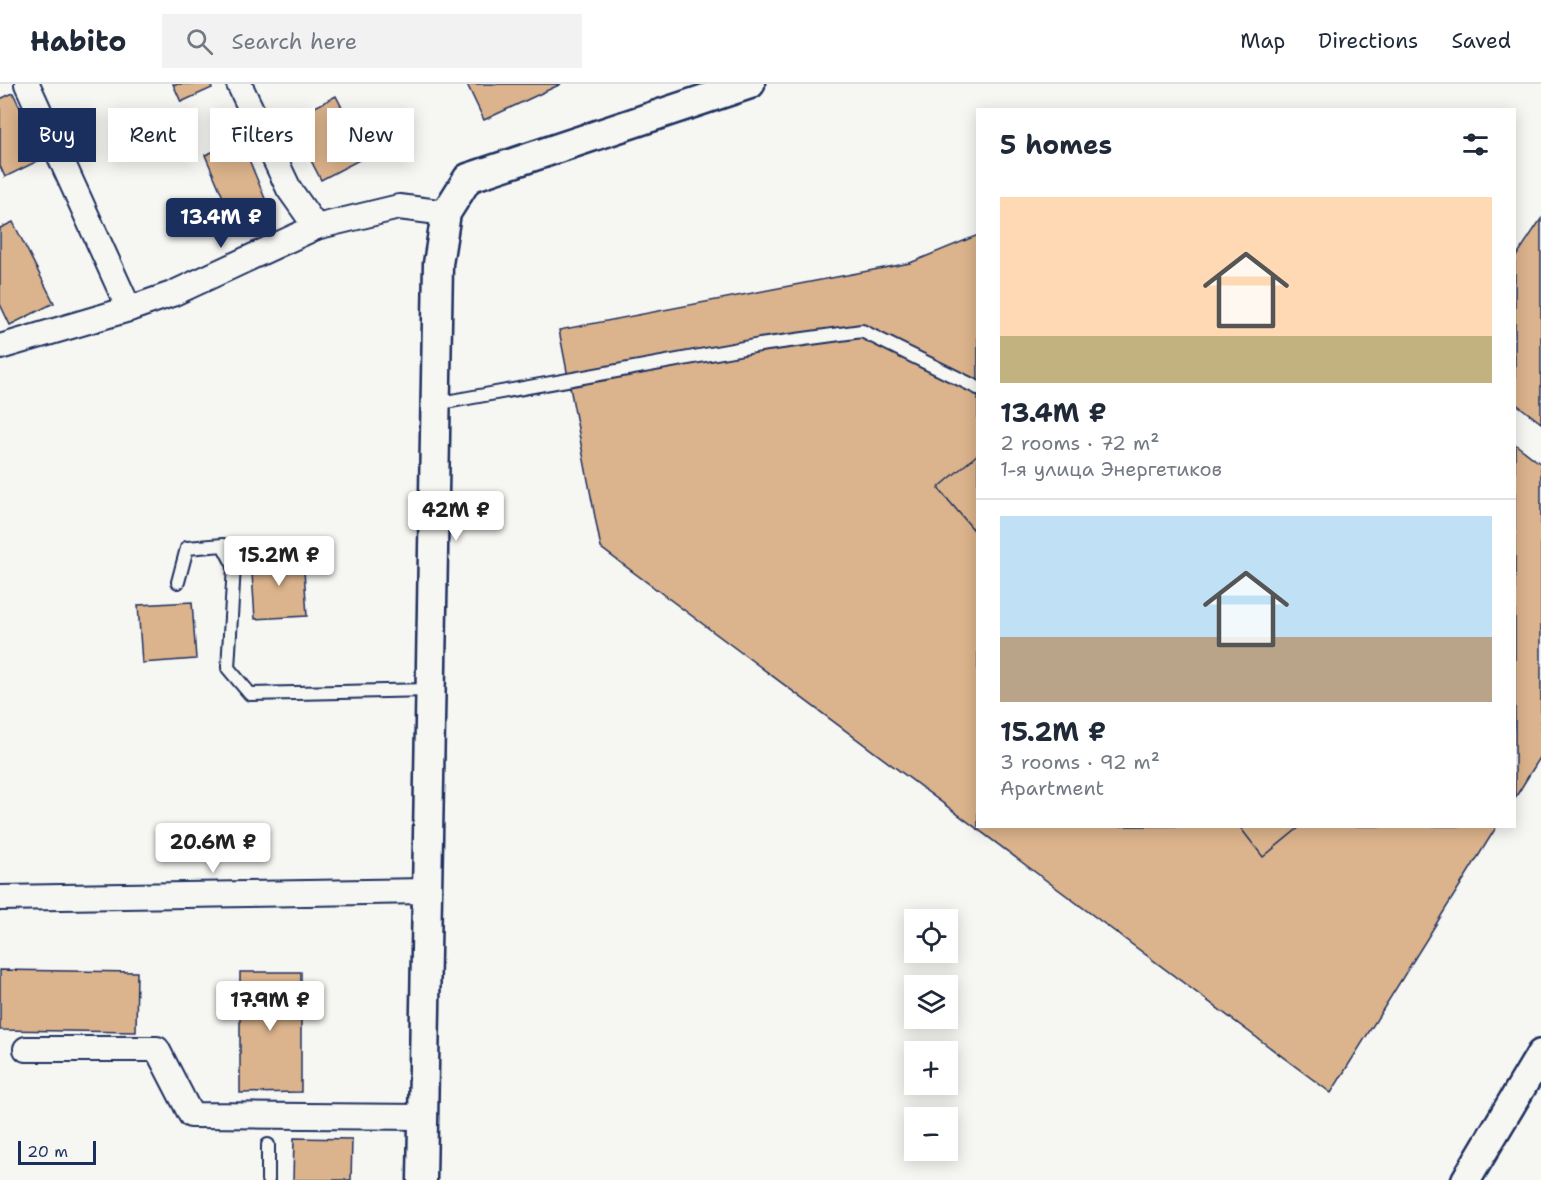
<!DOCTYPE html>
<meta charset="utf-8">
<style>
body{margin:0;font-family:"Shantell Sans",sans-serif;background:#f2f2f3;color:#1f2937;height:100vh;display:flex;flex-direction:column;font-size:22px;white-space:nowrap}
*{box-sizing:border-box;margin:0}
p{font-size:20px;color:#747a83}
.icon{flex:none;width:33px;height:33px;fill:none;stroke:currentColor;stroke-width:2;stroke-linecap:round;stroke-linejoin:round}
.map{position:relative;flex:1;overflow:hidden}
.details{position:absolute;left:976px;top:24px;width:540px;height:720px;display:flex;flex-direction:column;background:#fff;border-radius:0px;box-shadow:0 3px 15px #0003}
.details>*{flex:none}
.guide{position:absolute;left:18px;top:24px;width:570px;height:54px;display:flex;gap:12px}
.buttons{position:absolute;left:904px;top:825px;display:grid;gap:12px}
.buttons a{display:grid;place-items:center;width:54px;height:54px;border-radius:0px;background:#fff;box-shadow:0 3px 15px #0003;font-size:30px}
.scale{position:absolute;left:18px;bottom:15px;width:78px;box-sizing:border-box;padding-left:6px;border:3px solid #1b2f5e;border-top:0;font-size:16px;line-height:21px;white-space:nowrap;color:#1b2f5e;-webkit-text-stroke:4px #f6f6f2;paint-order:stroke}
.price{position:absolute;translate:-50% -51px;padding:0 14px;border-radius:6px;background:#fff;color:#222;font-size:20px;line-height:39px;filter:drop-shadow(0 2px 3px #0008)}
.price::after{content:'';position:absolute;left:50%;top:36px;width:18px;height:14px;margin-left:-9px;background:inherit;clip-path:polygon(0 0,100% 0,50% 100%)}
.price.selected{background:#1b2f5e;color:#fff}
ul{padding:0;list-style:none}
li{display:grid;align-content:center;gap:12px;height:318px;padding:0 24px}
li+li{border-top:2px solid #e0e1e3}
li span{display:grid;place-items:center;height:186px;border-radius:0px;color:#555}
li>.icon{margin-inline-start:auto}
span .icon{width:108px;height:108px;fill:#fffc;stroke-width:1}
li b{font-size:26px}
h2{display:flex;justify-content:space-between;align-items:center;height:72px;padding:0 24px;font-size:26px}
.chip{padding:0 21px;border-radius:0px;background:#fff;box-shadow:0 3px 15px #0003;font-size:21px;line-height:54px}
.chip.selected{background:#1b2f5e;color:#fff}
header{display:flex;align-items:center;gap:36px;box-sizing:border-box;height:84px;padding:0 30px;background:#fff;border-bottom:2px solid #e0e1e3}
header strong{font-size:28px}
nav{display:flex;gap:33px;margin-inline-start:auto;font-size:21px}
.search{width:420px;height:54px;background:#f2f2f3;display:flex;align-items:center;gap:15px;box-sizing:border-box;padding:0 21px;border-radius:0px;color:#747a83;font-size:22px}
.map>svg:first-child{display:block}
</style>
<header>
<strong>Habito</strong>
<div class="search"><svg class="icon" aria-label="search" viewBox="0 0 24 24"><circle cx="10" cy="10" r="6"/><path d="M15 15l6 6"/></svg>Search here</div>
<nav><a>Map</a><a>Directions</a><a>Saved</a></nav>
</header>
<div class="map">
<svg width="1541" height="1096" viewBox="0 0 1541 1096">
<rect width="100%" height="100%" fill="#f6f6f2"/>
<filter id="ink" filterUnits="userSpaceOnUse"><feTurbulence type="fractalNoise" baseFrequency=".0167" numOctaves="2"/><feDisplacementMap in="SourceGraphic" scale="12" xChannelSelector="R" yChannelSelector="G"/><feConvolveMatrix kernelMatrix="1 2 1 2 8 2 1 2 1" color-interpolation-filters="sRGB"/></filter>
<g filter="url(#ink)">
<g fill="#dbb38c" stroke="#1b2f5e" stroke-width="1.5">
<polygon points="173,0 210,0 212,4 181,18"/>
<polygon points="467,0 561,0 484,36"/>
<polygon points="13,9 44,74 5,93 0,82 0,15"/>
<polygon points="336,12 367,72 321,96 290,36"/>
<polygon points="241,56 266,117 231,132 205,71"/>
<polygon points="1541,135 1541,339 1515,319 1515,174"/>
<polygon points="13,138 54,219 10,241 0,220 0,144"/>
<polygon points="978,151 978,742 1497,742 1331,1009 601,464 559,246 910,179"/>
<polygon points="1515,360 1541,380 1541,672 1515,714"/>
<polygon points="978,370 978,451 938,404"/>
<polygon points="303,471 307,532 255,535 251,474"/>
<polygon points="192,518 196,575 142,579 138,521"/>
<polygon points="1239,742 1301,742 1263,773"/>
<polygon points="0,886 137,888 136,948 0,946"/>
<polygon points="240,888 301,888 301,1008 240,1009"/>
<polygon points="294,1054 352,1055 351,1096 293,1096"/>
</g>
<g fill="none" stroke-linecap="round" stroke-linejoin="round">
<g stroke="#1b2f5e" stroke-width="16">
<g id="service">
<polyline points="435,320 760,261 862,247 978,304"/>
<polyline points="178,498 187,464 223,461 234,482 228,584 250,610 430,606"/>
<polyline points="268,1096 268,1061"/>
</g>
</g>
<g stroke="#1b2f5e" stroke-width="28">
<g id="minor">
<polyline points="27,0 129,225"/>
<polyline points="239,0 289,105 316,143"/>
<polyline points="0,263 129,225 172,210 316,143 399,123 446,129"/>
<polyline points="0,814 426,807"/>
<polyline points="26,965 157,965 191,1031 423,1033"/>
</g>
</g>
<g stroke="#1b2f5e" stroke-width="33">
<g id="tertiary">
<polyline points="422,1096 438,180 446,129 468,94 750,0"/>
<polyline points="1466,1096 1541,970"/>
</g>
</g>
<use href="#service" stroke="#f6f6f2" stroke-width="12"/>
<use href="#minor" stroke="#f6f6f2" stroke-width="24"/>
<use href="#tertiary" stroke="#f6f6f2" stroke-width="28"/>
</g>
</g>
</svg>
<div class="buttons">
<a><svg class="icon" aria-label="locate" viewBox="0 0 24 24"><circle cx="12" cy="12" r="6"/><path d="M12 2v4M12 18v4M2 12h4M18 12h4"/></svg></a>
<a><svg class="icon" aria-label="layers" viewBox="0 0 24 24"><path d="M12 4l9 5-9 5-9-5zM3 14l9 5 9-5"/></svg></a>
<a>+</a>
<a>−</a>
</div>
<div class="scale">20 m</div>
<b class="price selected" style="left:221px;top:165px">13.4M ₽</b>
<b class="price" style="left:456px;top:458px">42M ₽</b>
<b class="price" style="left:279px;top:503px">15.2M ₽</b>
<b class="price" style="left:213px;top:790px">20.6M ₽</b>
<b class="price" style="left:270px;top:948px">17.9M ₽</b>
<div class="guide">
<a class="chip selected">Buy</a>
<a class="chip">Rent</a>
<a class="chip">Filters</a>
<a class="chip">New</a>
</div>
<section class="details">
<h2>5 homes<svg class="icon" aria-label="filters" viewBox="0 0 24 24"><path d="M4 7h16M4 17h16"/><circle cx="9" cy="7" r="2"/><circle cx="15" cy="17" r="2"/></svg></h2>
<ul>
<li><span style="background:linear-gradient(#ffd9b3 75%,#c2b280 0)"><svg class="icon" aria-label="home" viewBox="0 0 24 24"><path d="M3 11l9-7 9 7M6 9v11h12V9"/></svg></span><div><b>13.4M ₽</b><p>2 rooms · 72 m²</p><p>1-я улица Энергетиков</p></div></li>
<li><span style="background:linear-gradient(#bfe0f5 65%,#b9a48a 0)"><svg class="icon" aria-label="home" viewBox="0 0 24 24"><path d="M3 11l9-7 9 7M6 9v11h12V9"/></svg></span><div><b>15.2M ₽</b><p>3 rooms · 92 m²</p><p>Apartment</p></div></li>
</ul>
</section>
</div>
